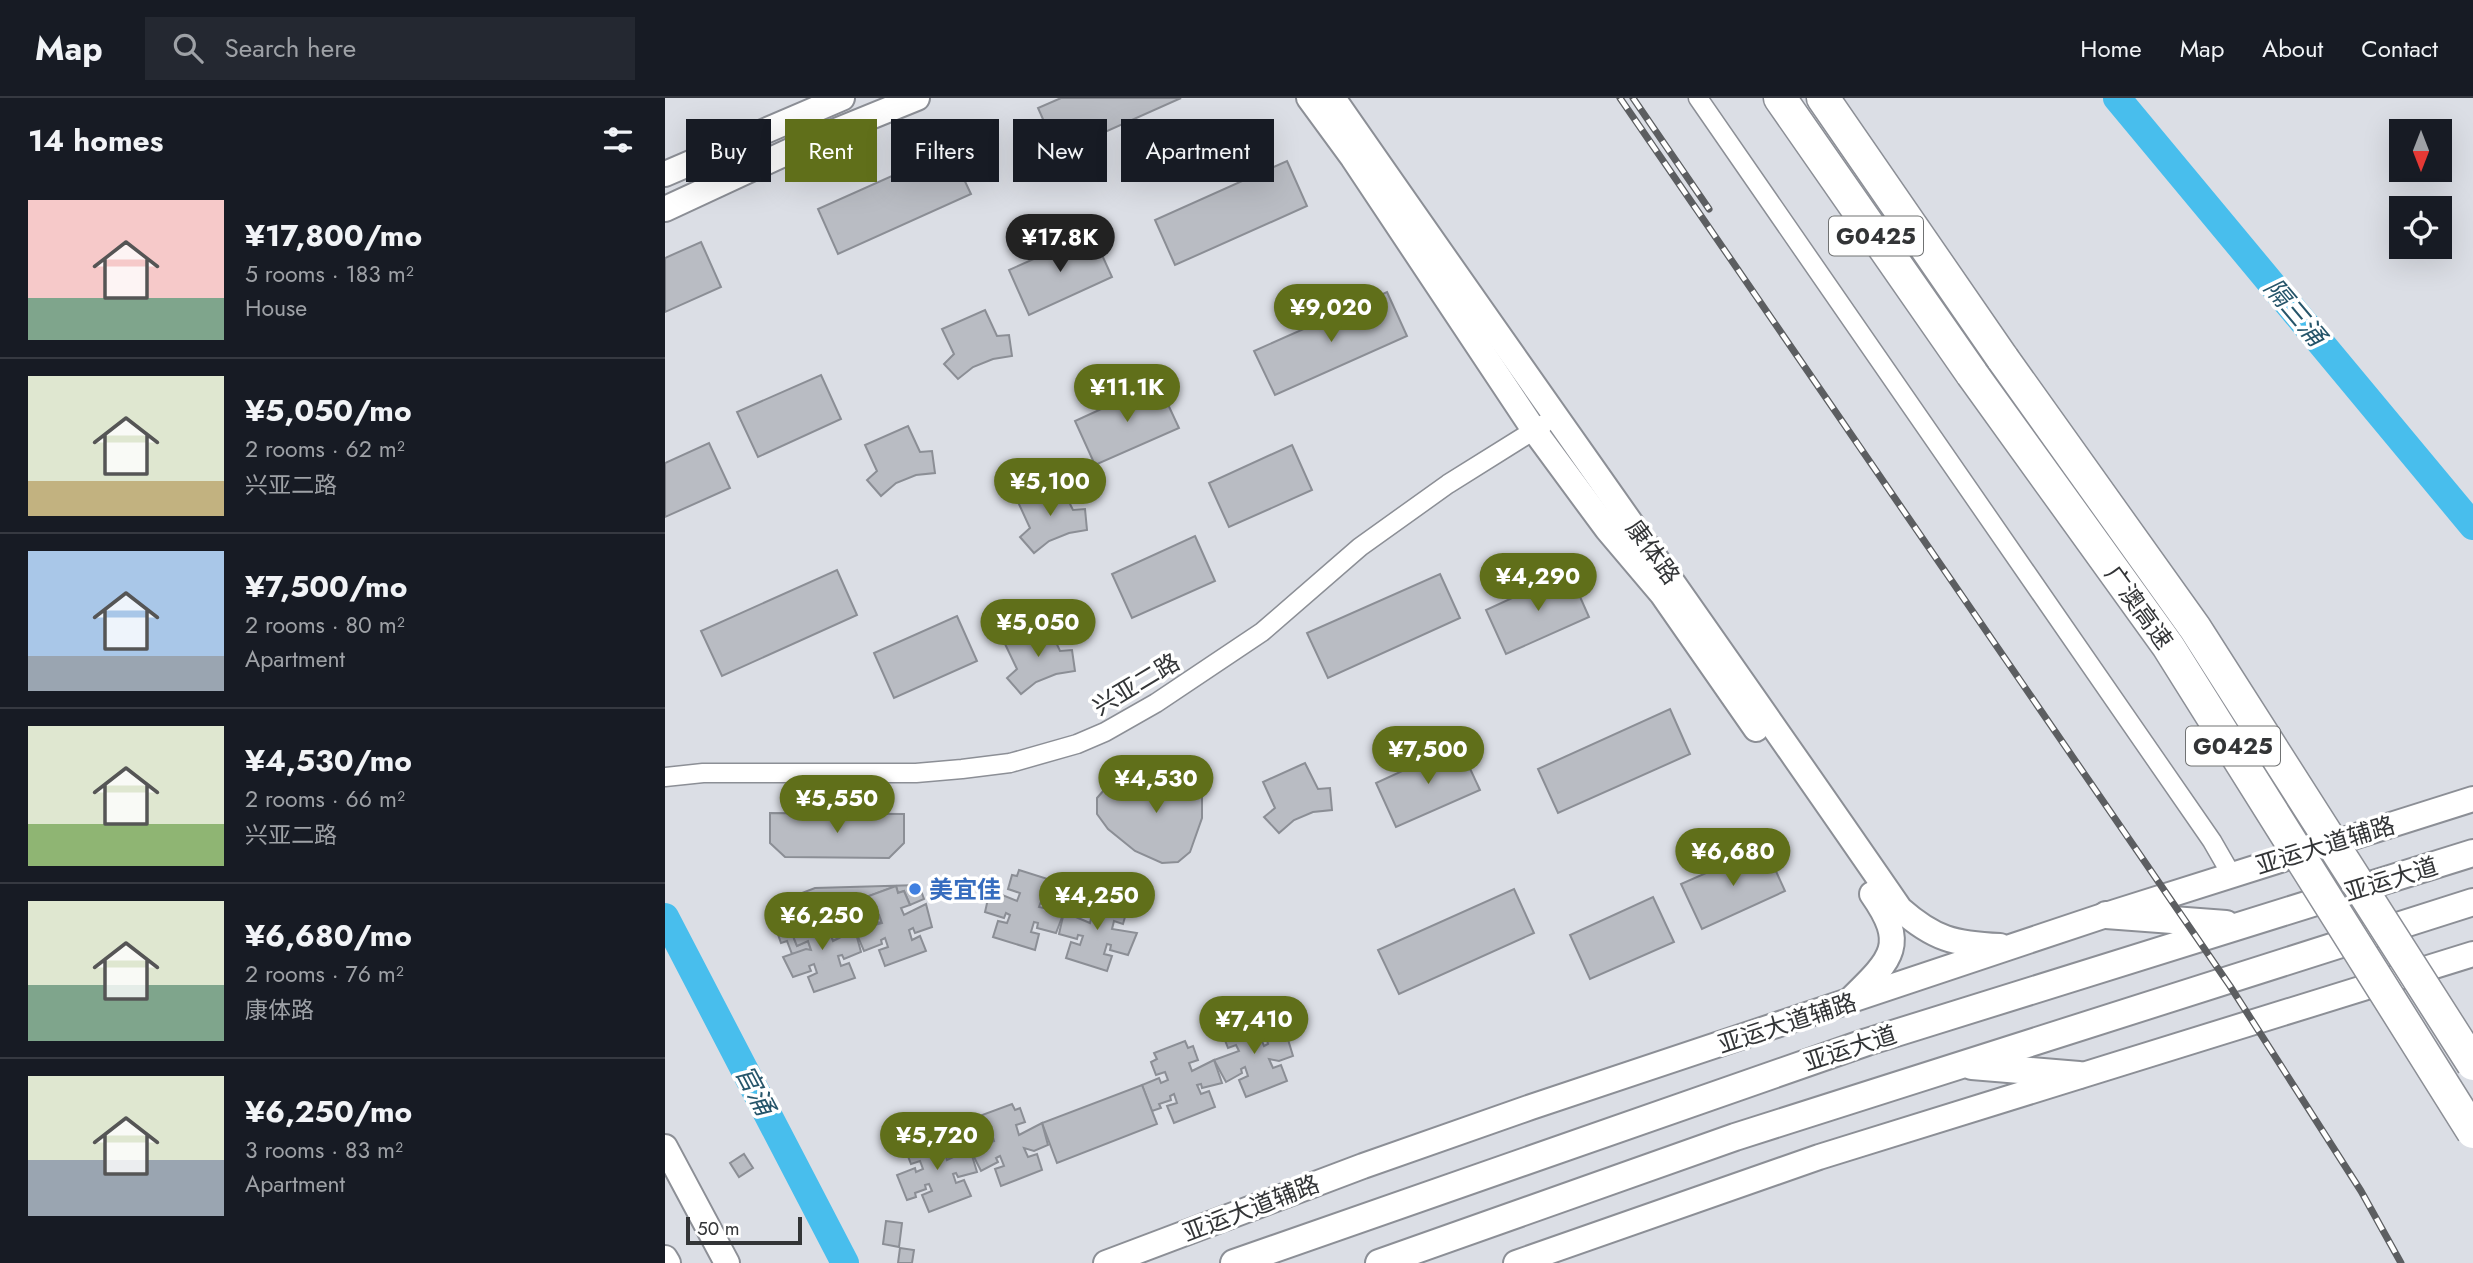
<!DOCTYPE html>
<meta charset="utf-8">
<style>
body{margin:0;font-family:Jost,"Noto Sans SC",sans-serif;background:#242831;color:#f1f3f6;height:100vh;display:flex;flex-direction:column;font-size:26px;white-space:nowrap}
*{box-sizing:border-box;margin:0}
p{font-size:23px;color:#9ea1a6}
.icon{flex:none;width:38px;height:38px;fill:none;stroke:currentColor;stroke-width:2;stroke-linecap:round;stroke-linejoin:round}
.map{position:relative;flex:1;overflow:hidden}
.sheet{display:flex;flex-direction:column;background:#171b24;width:665px}
.sheet>*{flex:none}
.hud{position:absolute;left:21px;top:21px;width:665px;height:63px;display:flex;gap:14px}
.needle{width:46px;rotate:180deg}
.buttons{position:absolute;left:1724px;top:21px;display:grid;gap:14px}
.buttons a{display:grid;place-items:center;width:63px;height:63px;border-radius:0px;background:#171b24;box-shadow:0 7px 28px #0002;font-size:35px}
.scale{position:absolute;left:21px;bottom:18px;width:116px;box-sizing:border-box;padding-left:7px;border:4px solid #333537;border-top:0;font-size:19px;line-height:24px;white-space:nowrap;color:#333537;-webkit-text-stroke:5px #fff;paint-order:stroke}
.price{position:absolute;translate:-50% -60px;padding:0 16px;border-radius:24px;background:#606f1a;color:#fff;font-size:23px;line-height:46px;filter:drop-shadow(0 2px 4px #0008)}
.price::after{content:'';position:absolute;left:50%;top:42px;width:21px;height:16px;margin-left:-10px;background:inherit;clip-path:polygon(0 0,100% 0,50% 100%)}
.price.active{background:#222;color:#fff}
ul{padding:0;list-style:none}
li{display:flex;align-items:center;gap:21px;height:175px;padding:0 28px}
li+li{border-top:2px solid #363941}
li span{display:grid;place-items:center;flex:none;width:196px;height:140px;border-radius:0px;color:#555}
li>.icon{margin-inline-start:auto}
span .icon{width:84px;height:84px;fill:#fffc;stroke-width:1}
li b{font-size:30px}
h2{display:flex;justify-content:space-between;align-items:center;height:84px;padding:0 28px;font-size:30px}
.chip{padding:0 24px;border-radius:0px;background:#171b24;box-shadow:0 7px 28px #0002;font-size:24px;line-height:63px}
.chip.active{background:#606f1a;color:#fff}
header{display:flex;align-items:center;gap:42px;box-sizing:border-box;height:98px;padding:0 35px;background:#171b24;border-bottom:2px solid #363941}
header strong{font-size:33px}
nav{display:flex;gap:38px;margin-inline-start:auto;font-size:24px}
.search{width:490px;height:63px;background:#242831;display:flex;align-items:center;gap:18px;box-sizing:border-box;padding:0 24px;border-radius:0px;color:#9ea1a6;font-size:26px}
main{display:flex;flex:1;min-height:0}
.map>svg:first-child{display:block}
</style>
<header>
<strong>Map</strong>
<div class="search"><svg class="icon" aria-label="search" viewBox="0 0 24 24"><circle cx="10" cy="10" r="6"/><path d="M15 15l6 6"/></svg>Search here</div>
<nav><a>Home</a><a>Map</a><a>About</a><a>Contact</a></nav>
</header>
<main>
<section class="sheet">
<h2>14 homes<svg class="icon" aria-label="filters" viewBox="0 0 24 24"><path d="M4 7h16M4 17h16"/><circle cx="9" cy="7" r="2"/><circle cx="15" cy="17" r="2"/></svg></h2>
<ul>
<li><span style="background:linear-gradient(#f6c9c9 70%,#7fa58c 0)"><svg class="icon" aria-label="home" viewBox="0 0 24 24"><path d="M3 11l9-7 9 7M6 9v11h12V9"/></svg></span><div><b>¥17,800/mo</b><p>5 rooms · 183 m²</p><p>House</p></div></li>
<li><span style="background:linear-gradient(#dfe7d0 75%,#c2b280 0)"><svg class="icon" aria-label="home" viewBox="0 0 24 24"><path d="M3 11l9-7 9 7M6 9v11h12V9"/></svg></span><div><b>¥5,050/mo</b><p>2 rooms · 62 m²</p><p>兴亚二路</p></div></li>
<li><span style="background:linear-gradient(#a9c7e8 75%,#9aa5b1 0)"><svg class="icon" aria-label="home" viewBox="0 0 24 24"><path d="M3 11l9-7 9 7M6 9v11h12V9"/></svg></span><div><b>¥7,500/mo</b><p>2 rooms · 80 m²</p><p>Apartment</p></div></li>
<li><span style="background:linear-gradient(#dfe7d0 70%,#8fb573 0)"><svg class="icon" aria-label="home" viewBox="0 0 24 24"><path d="M3 11l9-7 9 7M6 9v11h12V9"/></svg></span><div><b>¥4,530/mo</b><p>2 rooms · 66 m²</p><p>兴亚二路</p></div></li>
<li><span style="background:linear-gradient(#dfe7d0 60%,#7fa58c 0)"><svg class="icon" aria-label="home" viewBox="0 0 24 24"><path d="M3 11l9-7 9 7M6 9v11h12V9"/></svg></span><div><b>¥6,680/mo</b><p>2 rooms · 76 m²</p><p>康体路</p></div></li>
<li><span style="background:linear-gradient(#dfe7d0 60%,#9aa5b1 0)"><svg class="icon" aria-label="home" viewBox="0 0 24 24"><path d="M3 11l9-7 9 7M6 9v11h12V9"/></svg></span><div><b>¥6,250/mo</b><p>3 rooms · 83 m²</p><p>Apartment</p></div></li>
</ul>
</section>
<div class="map">
<svg width="1808" height="1165" viewBox="0 0 1808 1165">
<rect width="100%" height="100%" fill="#dbdee5"/>
<g fill="none" stroke-linecap="round" stroke-linejoin="round">
<g stroke="#48beed" stroke-width="28">
<polyline points="1452,0 1808,428"/>
<polyline points="0,819 180,1165"/>
</g>
</g>
<g fill="#b9bcc3" stroke="#8b8e95" stroke-width="2">
<polygon points="396,0 516,0 393,55 373,10"/>
<polygon points="285,52 306,96 173,156 153,111"/>
<polygon points="622,63 642,108 510,167 490,122"/>
<polygon points="427,135 447,179 364,217 344,172"/>
<polygon points="36,144 56,189 0,214 0,160"/>
<polygon points="722,194 742,238 610,297 589,253"/>
<polygon points="320,212 332,238 344,237 347,258 328,261 308,269 293,281 279,266 289,256 277,231"/>
<polygon points="156,277 176,321 93,359 72,314"/>
<polygon points="493,285 514,330 430,367 410,323"/>
<polygon points="243,328 255,354 267,353 270,375 251,377 231,385 216,398 202,382 212,373 200,347"/>
<polygon points="44,345 65,390 0,419 0,365"/>
<polygon points="627,347 647,392 564,429 544,385"/>
<polygon points="395,386 408,412 420,411 422,432 404,435 384,443 369,455 355,439 365,430 353,404"/>
<polygon points="530,438 550,483 467,520 447,476"/>
<polygon points="172,472 192,517 57,578 36,533"/>
<polygon points="904,474 924,519 841,556 821,512"/>
<polygon points="775,476 795,520 663,580 642,535"/>
<polygon points="292,518 312,563 229,600 209,555"/>
<polygon points="383,527 395,553 407,552 410,573 391,576 371,584 356,596 342,580 352,571 340,546"/>
<polygon points="1005,611 1025,656 893,715 873,671"/>
<polygon points="794,647 815,692 731,729 711,685"/>
<polygon points="640,665 653,691 665,690 667,712 648,714 629,722 614,735 599,719 610,710 598,684"/>
<polygon points="525,666 535,673 537,683 537,720 525,754 513,764 497,765 470,753 443,731 432,716 432,700 440,691 454,687 489,690"/>
<polygon points="105,715 239,716 239,745 224,760 120,759 105,745"/>
<polygon points="1100,749 1120,793 1037,831 1016,786"/>
<polygon points="354,772 386,782 383,788 389,790 385,804 377,801 374,809 399,814 391,835 372,830 373,825 369,824 366,834 374,836 370,852 328,839 333,823 342,825 345,817 341,815 339,820 320,814 325,792 352,803 355,795 343,791 347,777 352,778"/>
<polygon points="254,787 259,801 245,807 239,793 233,795 231,788 201,799 203,805 197,807 203,821 214,817 217,825 212,824 168,843 165,835 173,832 168,819 162,821 160,814 129,825 132,832 126,833 132,848 143,843 146,852 127,856 122,843 116,845 103,808 150,790"/>
<polygon points="231,788 233,795 239,793 245,807 236,810 239,817 261,806 267,829 250,835 248,830 244,832 247,842 255,838 261,853 220,868 214,852 223,849 220,840 216,842 217,846 199,853 190,832 217,825 214,817 203,821 197,807 203,805 201,799"/>
<polygon points="849,791 869,835 734,896 713,852"/>
<polygon points="427,794 458,803 456,810 462,812 458,826 449,823 447,831 472,835 463,857 445,852 446,847 442,846 439,856 447,858 442,873 401,860 406,844 415,847 418,838 413,837 412,841 394,836 399,814 425,825 427,816 415,813 420,798 425,800"/>
<polygon points="988,799 1009,844 925,881 905,837"/>
<polygon points="160,814 162,821 168,819 173,832 165,835 168,843 190,832 196,854 179,861 177,857 173,858 176,868 184,865 190,880 149,894 143,879 152,875 149,866 144,868 146,873 128,879 118,859 141,851 146,852 143,843 132,848 126,833 132,832 129,825"/>
<polygon points="592,917 595,923 600,921 605,935 595,938 599,948 603,946 602,942 621,935 628,958 614,963 604,961 608,970 616,967 622,983 581,999 574,982 583,978 580,969 576,971 577,975 561,984 549,962 574,953 571,947 563,950 558,937 564,935 562,928"/>
<polygon points="520,943 523,950 528,948 533,962 524,965 527,973 549,962 557,985 537,990 536,986 532,987 536,996 544,993 550,1009 509,1025 502,1008 512,1005 509,996 505,998 506,1002 494,1006 496,1010 487,1013 477,987 494,980 496,985 503,982 500,974 491,977 486,964 492,961 489,955"/>
<polygon points="477,987 492,1026 392,1065 377,1025"/>
<polygon points="347,1006 350,1012 355,1010 360,1024 351,1027 354,1037 377,1025 383,1047 369,1053 359,1050 363,1059 372,1056 377,1072 336,1088 330,1071 339,1068 335,1058 331,1060 333,1064 316,1073 305,1051 329,1043 327,1036 318,1040 313,1026 319,1023 317,1017"/>
<polygon points="275,1032 278,1039 283,1037 288,1051 280,1054 282,1062 305,1051 312,1074 293,1079 291,1075 288,1076 291,1085 299,1082 306,1098 264,1114 257,1097 267,1093 264,1086 260,1087 261,1091 250,1095 251,1099 242,1102 232,1077 250,1070 251,1074 258,1071 255,1063 246,1066 241,1053 247,1050 245,1044"/>
<polygon points="79,1056 88,1070 74,1079 65,1065"/>
<polygon points="221,1123 237,1125 234,1149 218,1146"/>
<polygon points="235,1150 249,1152 247,1165 233,1165"/>
</g>
<g fill="none" stroke-linecap="round" stroke-linejoin="round">
<g stroke="#8c8f96" stroke-width="21">
<g id="street">
<polyline points="1033,0 1547,743 1566,776"/>
<polyline points="0,679 38,675 251,675 297,671 345,665 412,646 440,634 491,605 597,534 695,449 783,386 879,326"/>
</g>
</g>
<g stroke="#8c8f96" stroke-width="28">
<g id="secondary">
<polyline points="644,0 688,60 869,332 942,431 997,496 1091,631"/>
<path d="M 668,0 C 856,271 1048,539 1235,811 C 1269,841 1289,846 1335,848"/>
<polyline points="0,76 177,0"/>
<polyline points="0,111 151,41 252,0"/>
<path d="M 1187,900 C 1228,860 1242,846 1207,796"/>
<polyline points="0,1049 62,1165"/>
<polyline points="0,1160 3,1165"/>
<polyline points="441,1165 698,1068 866,1009 1441,817 1808,701"/>
<polyline points="851,1165 1154,1059 1808,856"/>
</g>
</g>
<g stroke="#8c8f96" stroke-width="30">
<g id="primary">
<polyline points="1441,817 1561,826"/>
<polyline points="1307,968 1414,977"/>
<polyline points="569,1165 1202,944 1808,755"/>
<polyline points="714,1165 1070,1039 1808,804"/>
</g>
</g>
<g stroke="#8c8f96" stroke-width="35">
<g id="highway">
<polyline points="1115,0 1307,276"/>
<polyline points="1158,0 1338,261"/>
</g>
</g>
<use href="#street" stroke="#fff" stroke-width="18"/>
<use href="#secondary" stroke="#fff" stroke-width="24"/>
<use href="#primary" stroke="#fff" stroke-width="26"/>
<use href="#highway" stroke="#fff" stroke-width="32"/>
<g stroke="#5c5e61" stroke-width="7">
<g id="rail">
<polyline points="955,0 1565,888 1696,1093 1736,1165"/>
<polyline points="968,0 1044,111"/>
</g>
</g>
<use href="#rail" stroke="#fff" stroke-width="4.5" stroke-dasharray="13" stroke-linecap="butt"/>
<g stroke="#8c8f96" stroke-width="35" stroke-linecap="butt">
<g id="highway-bridge">
<polyline points="1338,261 1530,530 1808,966"/>
<polyline points="1307,276 1503,548 1808,1034"/>
</g>
</g>
<use href="#highway-bridge" stroke="#fff" stroke-width="32"/>
</g>
<circle fill="#3f7fe0" stroke="#fff" stroke-width="2.5" cx="250" cy="791" r="7"/>
<g text-anchor="middle" dominant-baseline="central" stroke-width="7" stroke-linejoin="round" paint-order="stroke">
<g fill="#fff" stroke="#707273" stroke-width="2">
<rect x="1164" y="118.5" width="94" height="39" rx="5"/>
<rect x="1521" y="628.5" width="94" height="39" rx="5"/>
</g>
<g font-size="23" font-weight="bold" fill="#333537">
<text x="1211" y="138">G0425</text>
<text x="1568" y="648">G0425</text>
</g>
<g font-size="24" fill="#333537" stroke="#fff">
<text transform="translate(988 454) rotate(54)">康体路</text>
<text transform="translate(1474 509) rotate(54)">广澳高速</text>
<text transform="translate(471 586) rotate(-31)">兴亚二路</text>
<text transform="translate(1660 747) rotate(-17)">亚运大道辅路</text>
<text transform="translate(1726 781) rotate(-17)">亚运大道</text>
<text transform="translate(1122 925) rotate(-18)">亚运大道辅路</text>
<text transform="translate(1185 950) rotate(-18)">亚运大道</text>
<text transform="translate(586 1110) rotate(-21)">亚运大道辅路</text>
</g>
<g font-size="24" font-weight="bold" fill="#366cbe" stroke="#fff" text-anchor="start">
<text x="264" y="791">美宜佳</text>
</g>
<g font-size="26" font-style="italic" fill="#26556a" stroke="#fff">
<text transform="translate(1630 214) rotate(50)">隔三涌</text>
<text transform="translate(90 992) rotate(62)">官涌</text>
</g>
</g>
</svg>
<div class="buttons">
<a><svg class="needle" viewBox="-14 -14 28 28"><path d="M0-13l5 13h-10z" fill="#e53935"/><path d="M0 13l5-13h-10z" fill="#9ea1a6"/></svg></a>
<a><svg class="icon" aria-label="locate" viewBox="0 0 24 24"><circle cx="12" cy="12" r="6"/><path d="M12 2v4M12 18v4M2 12h4M18 12h4"/></svg></a>
</div>
<div class="scale">50 m</div>
<b class="price active" style="left:395px;top:176px">¥17.8K</b>
<b class="price" style="left:666px;top:246px">¥9,020</b>
<b class="price" style="left:462px;top:326px">¥11.1K</b>
<b class="price" style="left:385px;top:420px">¥5,100</b>
<b class="price" style="left:873px;top:515px">¥4,290</b>
<b class="price" style="left:373px;top:561px">¥5,050</b>
<b class="price" style="left:763px;top:688px">¥7,500</b>
<b class="price" style="left:491px;top:717px">¥4,530</b>
<b class="price" style="left:172px;top:737px">¥5,550</b>
<b class="price" style="left:1068px;top:790px">¥6,680</b>
<b class="price" style="left:432px;top:834px">¥4,250</b>
<b class="price" style="left:157px;top:854px">¥6,250</b>
<b class="price" style="left:589px;top:958px">¥7,410</b>
<b class="price" style="left:272px;top:1074px">¥5,720</b>
<div class="hud">
<a class="chip">Buy</a>
<a class="chip active">Rent</a>
<a class="chip">Filters</a>
<a class="chip">New</a>
<a class="chip">Apartment</a>
</div>
</div>
</main>
